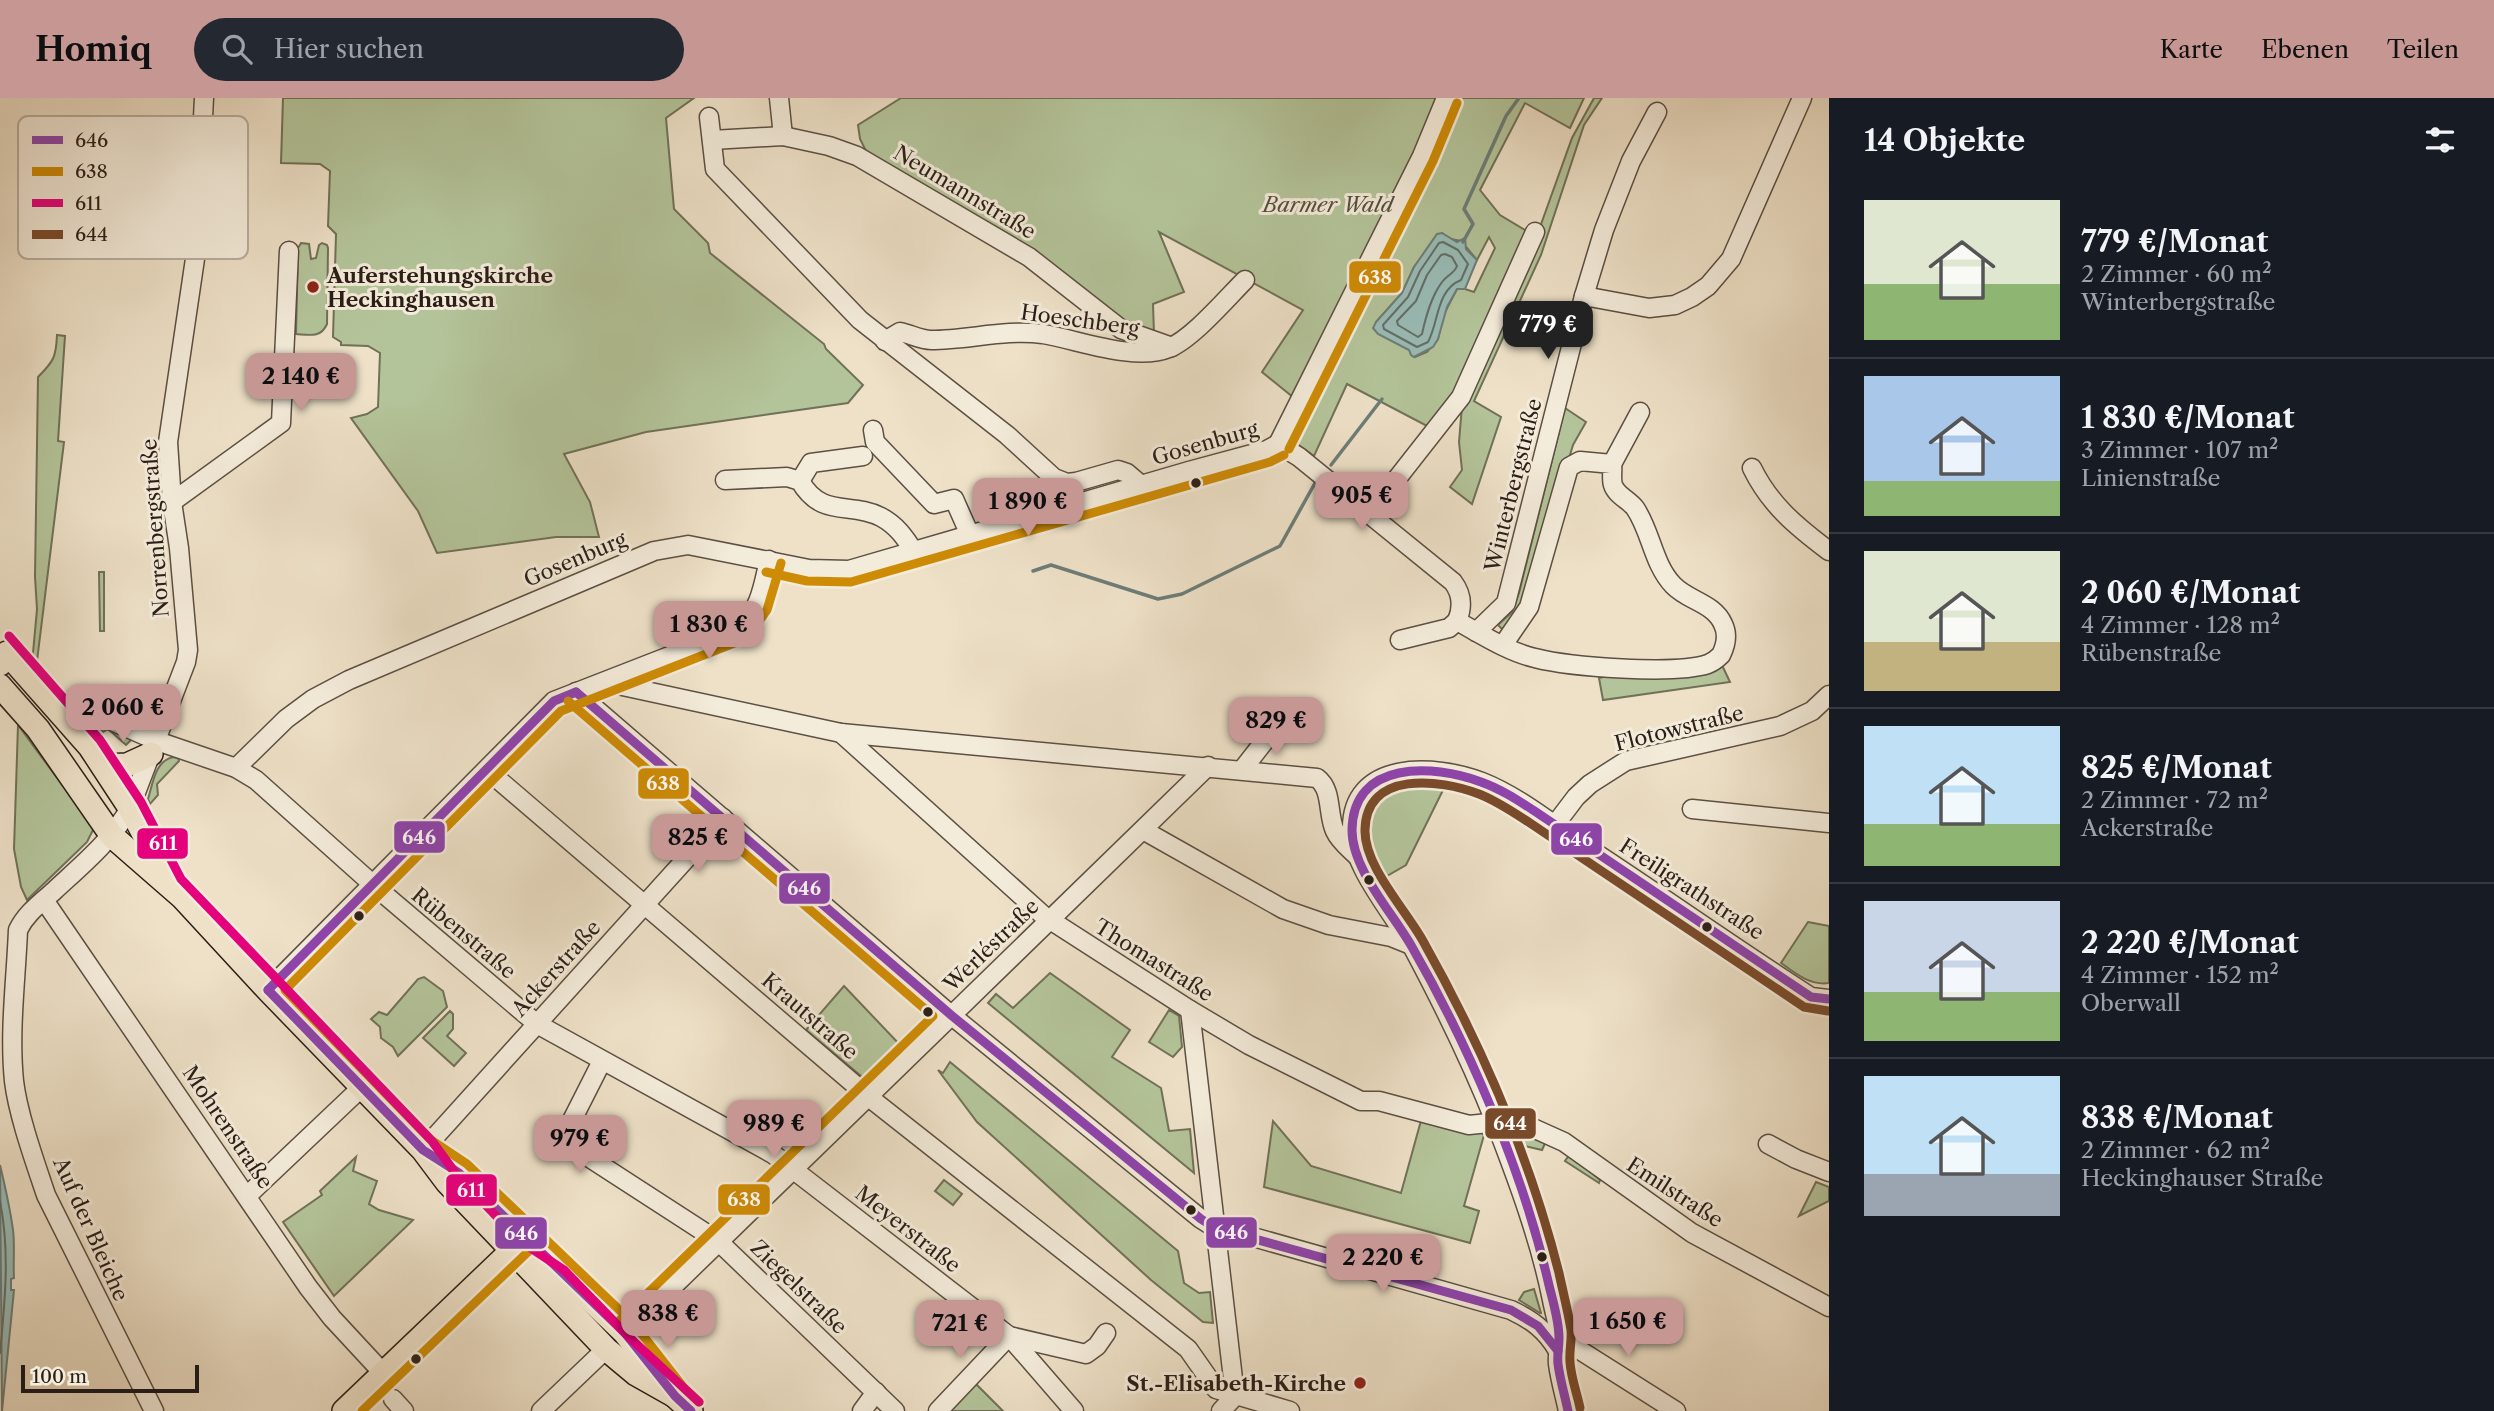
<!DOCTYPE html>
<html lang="de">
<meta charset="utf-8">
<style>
body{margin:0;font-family:"Libre Caslon Text",serif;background:#242831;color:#f1f3f6;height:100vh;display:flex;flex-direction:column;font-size:26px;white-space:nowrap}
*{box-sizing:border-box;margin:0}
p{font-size:23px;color:#9ea1a6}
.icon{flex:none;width:38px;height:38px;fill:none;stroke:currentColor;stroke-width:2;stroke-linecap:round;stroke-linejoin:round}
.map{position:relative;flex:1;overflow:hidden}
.panel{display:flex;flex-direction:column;background:#171b24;width:665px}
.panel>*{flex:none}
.scale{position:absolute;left:21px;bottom:18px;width:178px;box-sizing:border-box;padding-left:7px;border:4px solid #2b1e17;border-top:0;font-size:19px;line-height:24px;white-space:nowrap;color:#2b1e17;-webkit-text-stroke:5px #f4ecdb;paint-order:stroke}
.price{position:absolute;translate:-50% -60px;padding:0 16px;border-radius:14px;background:#c59692;color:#111;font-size:23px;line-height:46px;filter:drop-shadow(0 2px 4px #0008)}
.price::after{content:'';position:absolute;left:50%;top:42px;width:21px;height:16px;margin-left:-10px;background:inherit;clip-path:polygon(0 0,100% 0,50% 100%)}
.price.current{background:#222;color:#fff}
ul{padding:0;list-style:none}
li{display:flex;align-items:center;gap:21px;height:175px;padding:0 35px}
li+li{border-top:2px solid #363941}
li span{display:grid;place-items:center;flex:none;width:196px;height:140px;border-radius:0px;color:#555}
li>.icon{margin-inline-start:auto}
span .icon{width:84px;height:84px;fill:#fffc;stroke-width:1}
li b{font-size:30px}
h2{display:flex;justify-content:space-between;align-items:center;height:84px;padding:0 35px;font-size:30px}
header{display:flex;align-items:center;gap:42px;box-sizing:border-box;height:98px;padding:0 35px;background:#c59692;color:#111}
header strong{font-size:33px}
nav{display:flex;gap:38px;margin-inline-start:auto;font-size:24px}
.search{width:490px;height:63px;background:#242831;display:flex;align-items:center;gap:18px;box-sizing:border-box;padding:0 24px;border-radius:38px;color:#9ea1a6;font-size:26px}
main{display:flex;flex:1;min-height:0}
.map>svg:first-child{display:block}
</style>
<header>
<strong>Homiq</strong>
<div class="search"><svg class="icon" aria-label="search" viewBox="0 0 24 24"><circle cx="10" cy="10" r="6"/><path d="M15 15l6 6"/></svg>Hier suchen</div>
<nav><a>Karte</a><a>Ebenen</a><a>Teilen</a></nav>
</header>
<main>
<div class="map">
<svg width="1829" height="1313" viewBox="0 0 1829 1313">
<rect width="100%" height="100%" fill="#eee1c8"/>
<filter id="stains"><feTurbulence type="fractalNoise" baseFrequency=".00286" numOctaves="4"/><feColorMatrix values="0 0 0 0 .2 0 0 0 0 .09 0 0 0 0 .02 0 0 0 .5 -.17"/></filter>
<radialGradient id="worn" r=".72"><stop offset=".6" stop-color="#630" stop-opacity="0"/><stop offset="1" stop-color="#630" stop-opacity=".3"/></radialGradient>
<g fill="#b4c49a" stroke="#707158" stroke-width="2" fill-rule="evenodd">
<polygon points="283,0 694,0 666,20 674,111 708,145 710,155 824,246 826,251 863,287 848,305 646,334 564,356 590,404 599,439 556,439 437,455 418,413 351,320 367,316 378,309 380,255 368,248 341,247 341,244 333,239 336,136 328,128 330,73 320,66 281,65"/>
<path d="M 901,0 L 1584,0 L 1570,30 L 1525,5 L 1480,92 L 1500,117 L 1530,135 L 1455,294 L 1427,328 L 1347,286 L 1314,358 L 1289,340 L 1294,300 L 1262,274 L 1303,212 L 1159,134 L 1184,194 L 1153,206 L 1154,236 L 1125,227 L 867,55 L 860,41 L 858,27 ZM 1442,135 L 1450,141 L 1461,143 L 1477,162 L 1489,139 L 1495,150 L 1474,194 L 1465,191 L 1457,191 L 1442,220 L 1438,241 L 1427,254 L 1415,259 L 1410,252 L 1393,242 L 1376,224 L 1402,195 L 1414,169 Z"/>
<polygon points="1594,0 1602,0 1584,27 1541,157 1474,303 1501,319 1472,406 1450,389 1462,372 1459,344 1462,308 1535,143 1572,40"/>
<path d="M 301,145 L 309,146 L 311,161 L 316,160 L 319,147 L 322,145 L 327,147 L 328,150 L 327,226 C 321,240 310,237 296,236 L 298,150 Z"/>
<path d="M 57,237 L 65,238 L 58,343 L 64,344 L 36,571 L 32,566 L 37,511 L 35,479 L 38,279 C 54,263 56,259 57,237 Z"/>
<polygon points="1565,310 1586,324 1573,347 1527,502 1505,534 1498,527 1512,514 1519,495"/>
<polygon points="99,474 104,474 104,533 100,533"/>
<polygon points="1721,565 1730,584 1603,602 1599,580 1627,574"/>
<polygon points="85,619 134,639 126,647 108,631 103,634 99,630 96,632"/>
<polygon points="18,627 94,730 87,744 27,802 21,789 14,751"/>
<path d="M 174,659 L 178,660 L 179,663 L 157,686 L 158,697 L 150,706 L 148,701 C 153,685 155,662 174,659 Z"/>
<path d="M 1419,685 L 1445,688 L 1406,767 L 1387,778 C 1379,766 1369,752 1366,738 C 1361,703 1390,688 1419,685 Z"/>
<path d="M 1808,824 L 1829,828 L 1829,885 C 1810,888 1795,875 1781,865 Z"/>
<polygon points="1050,875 1130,932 1112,959 1161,990 1169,1033 1190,1031 1194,1075 988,905 996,896 1013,910"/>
<polygon points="424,879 443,893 447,909 398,958 393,949 381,940 380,929 371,921 379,914 387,917 418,881"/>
<polygon points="844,888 902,949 867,983 806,932"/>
<polygon points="1169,912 1179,918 1182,949 1173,959 1149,944"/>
<polygon points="450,913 453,916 453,931 447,938 466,955 454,968 423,940"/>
<polygon points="950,964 1178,1153 1184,1185 1199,1195 1210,1194 1213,1225 1203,1224 1151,1182 977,1024 938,972 943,975"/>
<polygon points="1422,1019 1479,1033 1484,1037 1464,1108 1479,1113 1470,1145 1264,1089 1273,1023 1311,1068 1401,1095"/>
<polygon points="1523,1032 1547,1041 1542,1052 1525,1048 1520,1051 1519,1055 1516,1042"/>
<polygon points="1570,1056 1600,1082 1599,1085 1565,1063"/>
<polygon points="356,1059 353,1073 377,1083 369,1106 379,1112 413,1122 334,1198 283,1124 322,1097 320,1093"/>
<polygon points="944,1082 962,1096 953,1107 935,1093"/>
<polygon points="1816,1084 1829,1089 1829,1103 1799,1118"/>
<polygon points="1534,1191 1541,1215 1540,1215 1519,1202 1524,1194"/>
<polygon points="975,1285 1003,1313 949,1313"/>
</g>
<g fill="#99bdb8" stroke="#6d7d78" stroke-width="2">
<polygon points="1442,135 1457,144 1465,140 1466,151 1477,162 1465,191 1457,191 1447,209 1438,241 1433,249 1414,259 1411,257 1409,252 1378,236 1373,230 1376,224 1402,195 1414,169 1437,136"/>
<path d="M 0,1067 C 5,1088 10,1110 13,1132 C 15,1147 13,1164 14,1180 L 11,1181 L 11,1192 L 14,1192 L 2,1313 Z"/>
</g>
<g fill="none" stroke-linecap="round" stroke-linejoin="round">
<g stroke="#626e68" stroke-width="2">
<path d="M 1443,144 L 1458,152 L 1468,166 L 1461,182 C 1436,192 1439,224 1428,244 L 1417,249 L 1384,231 L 1383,227 L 1408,199 L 1420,173 L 1439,145 Z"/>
<path d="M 1445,156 L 1452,159 L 1457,168 C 1454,176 1447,177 1442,184 C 1431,199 1426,218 1422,236 L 1418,239 L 1398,227 L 1397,223 L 1416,203 L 1427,177 L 1441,157 Z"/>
<path d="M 0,1103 C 10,1154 5,1203 0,1255"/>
</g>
<g stroke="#6d7d78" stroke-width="3.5">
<polyline points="1463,144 1473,126 1464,111 1506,18 1519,0"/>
<polyline points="1331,367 1382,301"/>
<polyline points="1033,473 1051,467 1158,501 1182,496 1280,448 1315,385"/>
</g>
<g stroke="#5c4f43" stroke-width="21">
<g id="minor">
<polyline points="779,0 783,38"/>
<polyline points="709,19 715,71 860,222 1007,337 1054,380 1067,385 1076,384 1118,372 1127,375 1141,387"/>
<polyline points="712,42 783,38 829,48 857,58 1029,159 1121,231 1172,249"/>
<polyline points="1584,198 1649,210 1675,207 1692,199 1708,188 1731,161 1802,0"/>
<path d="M 885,243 L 900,234 C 910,236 921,242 931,242 C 969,242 1005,231 1043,236 C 1079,242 1135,264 1169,250 C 1192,241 1226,201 1245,182"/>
<polyline points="873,332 875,344 934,406 954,401 970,437"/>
<polyline points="1278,346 1422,58 1446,0"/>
<path d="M 1278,346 L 1299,359 L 1453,484 C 1462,496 1463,509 1457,523"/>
<polyline points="1612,366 1640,314"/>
<path d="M 1752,370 C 1770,407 1797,429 1829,453"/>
<path d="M 725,382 L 787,379 L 800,383 C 822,421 850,403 881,419 C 896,427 905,439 914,454"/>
<polyline points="800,383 811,365 863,358"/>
<polyline points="172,404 281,325 289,153"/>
<polyline points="1370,415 1461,299 1535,134"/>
<polyline points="1476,534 1506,505 1584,198 1604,132 1631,63 1657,14"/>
<path d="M 1400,542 L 1449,530 L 1457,523 C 1481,536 1508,554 1535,560 C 1570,569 1675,577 1708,566 C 1713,564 1717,561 1721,557 C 1726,547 1728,536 1723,526 C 1714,505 1688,503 1673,487 C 1653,466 1651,433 1635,410 C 1629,402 1616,397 1613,387 C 1611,381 1613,373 1612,366 L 1580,363 L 1569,369 L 1529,509 L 1503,547"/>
<path d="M 604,584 L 841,635 L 1317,680 C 1333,692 1327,716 1335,733 C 1340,744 1350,751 1358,759"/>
<path d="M 576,594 L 951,917 L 1201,1121 L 1215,1130 L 1225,1131 L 1511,1212 C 1532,1222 1546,1232 1558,1253"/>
<polyline points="78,608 157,643 236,670 256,682 378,791 537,926 773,1056 1009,1238 1086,1256 1097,1248 1106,1235"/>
<polyline points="841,635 1044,818 1190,912 1249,947 1361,1003 1379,1003 1469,1027 1508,1023 1524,1026 1564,1044 1692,1135 1829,1209"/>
<polyline points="236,670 286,621 313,601 349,582 654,453 688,447 809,471 849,472 1189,373 1267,352 1278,346"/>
<polyline points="487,672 875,1004 1188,1251 1216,1291 1290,1313"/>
<polyline points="1242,672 1281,622"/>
<polyline points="1692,711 1829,725"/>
<polyline points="1554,728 1576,699 1590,686 1626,663 1780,628 1812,613 1829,597"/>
<polyline points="1143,732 1283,811 1329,827 1391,839 1411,847"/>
<polyline points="44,802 308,1189 332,1220 383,1275"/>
<path d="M 268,892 L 554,603 L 739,531 C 760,512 763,488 769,462"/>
<polyline points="1190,912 1235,1298"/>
<polyline points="602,963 562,1042 718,1143 895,1313"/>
<polyline points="1768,1046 1796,1061 1829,1074"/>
<polyline points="423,1052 723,720"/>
<polyline points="247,1098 362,989"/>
<polyline points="625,1235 1208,668"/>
<polyline points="1009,1238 1074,1313"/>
<polyline points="1559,1239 1676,1313"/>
<polyline points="393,1301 404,1313"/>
<path d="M 154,1313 L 46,1097 C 35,1064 18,1017 14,983 C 9,933 16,882 18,832 C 27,814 41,805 55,792 C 83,766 111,743 130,710 L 186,564 L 188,552 L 179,450 L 172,404 L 168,344 L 196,154 L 204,0"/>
<polyline points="541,1313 606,1251"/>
<polyline points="862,1313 876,1294"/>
<polyline points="938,1313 1009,1238"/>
<polyline points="1221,1313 1235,1298"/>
<path d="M 1568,1313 C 1565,1298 1560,1282 1558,1266 C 1557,1256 1560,1246 1559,1237 C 1558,1225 1554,1213 1552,1202 C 1540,1142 1518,1083 1496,1026 C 1472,965 1443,906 1412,848 C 1394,817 1353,769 1352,733 C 1350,661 1435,666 1482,684 C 1520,699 1554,728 1588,750 C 1663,799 1736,851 1811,899 L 1829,901"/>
</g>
</g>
<g stroke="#2b1e17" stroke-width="26">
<g id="major">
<polyline points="0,566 7,555 90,649 130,710 165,776"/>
<polyline points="0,588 38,631 112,738 182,799 268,892 423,1052 447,1084 606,1251 636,1276 675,1298"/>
<polyline points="103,668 127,667 151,656"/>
<polyline points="455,1072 625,1235 675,1298 691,1313"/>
<polyline points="344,1313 522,1143"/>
</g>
</g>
<use href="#minor" stroke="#f4ecdb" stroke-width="18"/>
<use href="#major" stroke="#eee1c8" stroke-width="23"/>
<g stroke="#f4ecdb" stroke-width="14">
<g id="bus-1">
<polyline points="576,594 951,917 1201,1121 1215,1130 1511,1212 1538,1228 1558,1253"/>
<polyline points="268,892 423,1052 459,1075 625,1235 675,1298 691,1313"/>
<polyline points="268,892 554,603 576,594"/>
<path d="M 1568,1313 C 1565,1298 1560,1282 1558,1266 C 1557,1257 1559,1249 1559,1240 C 1559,1221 1552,1201 1548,1183 C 1522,1071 1469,948 1412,849 C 1393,815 1352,772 1352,732 C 1353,662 1433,666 1481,684 C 1501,691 1519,703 1536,714 L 1811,899 L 1829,901"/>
</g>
</g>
<g stroke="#f4ecdb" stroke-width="14">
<g id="bus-2">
<polyline points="1289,351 1433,63 1457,5"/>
<polyline points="766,474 807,483 851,484 1270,364 1284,357"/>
<polyline points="568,603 933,918 616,1226"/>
<polyline points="699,1304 684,1290 634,1226 467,1066 431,1042 285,892 561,613 747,540 767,512 781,465"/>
<polyline points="362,1313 534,1148"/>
</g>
</g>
<g stroke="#f4ecdb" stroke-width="14">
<polyline id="bus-3" points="9,538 100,642 141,704 181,781 432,1043 456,1076 520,1143 564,1172 630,1240 699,1304"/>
</g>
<g stroke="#f4ecdb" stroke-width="14">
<path id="bus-4" d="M 1580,1310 C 1577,1295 1571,1280 1570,1264 C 1569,1253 1572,1243 1571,1232 C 1568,1213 1563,1194 1559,1175 C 1530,1060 1481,946 1423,843 C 1406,812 1364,768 1365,732 C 1366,672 1440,681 1479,696 C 1497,703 1513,714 1530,725 L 1804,909 L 1828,913"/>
</g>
<use href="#bus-1" stroke="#8e44ad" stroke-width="9"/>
<use href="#bus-2" stroke="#ce8b05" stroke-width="9"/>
<use href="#bus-3" stroke="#e5007d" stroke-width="9"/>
<use href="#bus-4" stroke="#7a4b2a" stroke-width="9"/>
</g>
<g fill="#8f2418" stroke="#f4ecdb" stroke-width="2.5">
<circle cx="313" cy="189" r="7"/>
<circle cx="1360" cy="1285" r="7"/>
</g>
<g fill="#2b1e17" stroke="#f4ecdb" stroke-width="2.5">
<circle cx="1196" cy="385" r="6"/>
<circle cx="1369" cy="782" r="6"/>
<circle cx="359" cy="818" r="6"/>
<circle cx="1707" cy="829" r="6"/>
<circle cx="928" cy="914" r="6"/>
<circle cx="1191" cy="1112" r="6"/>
<circle cx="1542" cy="1159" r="6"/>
<circle cx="416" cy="1261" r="6"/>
</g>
<g text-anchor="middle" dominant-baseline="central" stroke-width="6" stroke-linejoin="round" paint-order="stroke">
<g font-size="21" fill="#2b1e17" stroke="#f4ecdb">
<text transform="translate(965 94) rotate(31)">Neumannstraße</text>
<text transform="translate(1080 222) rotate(8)">Hoeschberg</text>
<text transform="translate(1205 345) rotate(-16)">Gosenburg</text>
<text transform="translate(1513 387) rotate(-76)">Winterbergstraße</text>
<text transform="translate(155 430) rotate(-94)">Norrenbergstraße</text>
<text transform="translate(575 461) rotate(-23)">Gosenburg</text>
<text transform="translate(1679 630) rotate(-14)">Flotowstraße</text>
<text transform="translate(1692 791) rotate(33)">Freiligrathstraße</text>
<text transform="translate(464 835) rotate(40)">Rübenstraße</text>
<text transform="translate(991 847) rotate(-44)">Werléstraße</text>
<text transform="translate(1154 862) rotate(32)">Thomastraße</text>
<text transform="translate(556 870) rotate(-48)">Ackerstraße</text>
<text transform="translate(810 918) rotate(41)">Krautstraße</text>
<text transform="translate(228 1029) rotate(56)">Mohrenstraße</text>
<text transform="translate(1675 1094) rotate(33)">Emilstraße</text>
<text transform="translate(91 1131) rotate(66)">Auf der Bleiche</text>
<text transform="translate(908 1131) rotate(38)">Meyerstraße</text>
<text transform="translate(799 1189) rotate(44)">Ziegelstraße</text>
</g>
<g font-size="21" font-style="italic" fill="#54503e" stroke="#f4ecdb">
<text x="1328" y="106">Barmer Wald</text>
</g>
<g font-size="21" font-weight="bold" fill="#2b1e17" stroke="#f4ecdb" text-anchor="start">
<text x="327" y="177">Auferstehungskirche<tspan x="327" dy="24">Heckinghausen</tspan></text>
<text x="1346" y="1285" text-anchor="end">St.-Elisabeth-Kirche</text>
</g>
</g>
<rect x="18" y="18" width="230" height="143" rx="10" fill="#f4ecdb" stroke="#b8aea0" stroke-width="2"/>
<rect x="32" y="38" width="31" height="8" fill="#8e44ad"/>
<rect x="32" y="69" width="31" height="9" fill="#ce8b05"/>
<rect x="32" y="101" width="31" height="8" fill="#e5007d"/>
<rect x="32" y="132" width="31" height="9" fill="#7a4b2a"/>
<g font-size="19" fill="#2b1e17">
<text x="75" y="49">646</text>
<text x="75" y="80">638</text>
<text x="75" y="112">611</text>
<text x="75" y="143">644</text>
</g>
<g stroke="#f4ecdb" stroke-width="2.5">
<rect x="1348" y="162" width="54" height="34" rx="7" fill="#ce8b05"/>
<rect x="637" y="669" width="53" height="33" rx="7" fill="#ce8b05"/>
<rect x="393" y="722" width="53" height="34" rx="7" fill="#8e44ad"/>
<rect x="1550" y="724" width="53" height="34" rx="7" fill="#8e44ad"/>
<rect x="136" y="729" width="53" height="33" rx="7" fill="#e5007d"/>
<rect x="778" y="774" width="53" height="33" rx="7" fill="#8e44ad"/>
<rect x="1484" y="1009" width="53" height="33" rx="7" fill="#7a4b2a"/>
<rect x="445" y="1075" width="53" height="34" rx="7" fill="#e5007d"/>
<rect x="717" y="1085" width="54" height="33" rx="7" fill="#ce8b05"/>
<rect x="1205" y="1118" width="53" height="33" rx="7" fill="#8e44ad"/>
<rect x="494" y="1118" width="54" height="34" rx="7" fill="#8e44ad"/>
</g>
<g font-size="19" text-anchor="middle" font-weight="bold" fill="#fff">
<text x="1375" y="186">638</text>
<text x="663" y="692">638</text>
<text x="419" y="746">646</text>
<text x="1576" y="748">646</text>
<text x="163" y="752">611</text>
<text x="804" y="797">646</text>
<text x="1510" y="1032">644</text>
<text x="471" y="1099">611</text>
<text x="744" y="1108">638</text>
<text x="1231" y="1141">646</text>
<text x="521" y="1142">646</text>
</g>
<rect width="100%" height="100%" filter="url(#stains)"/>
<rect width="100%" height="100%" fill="url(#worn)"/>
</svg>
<div class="scale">100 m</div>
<b class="price current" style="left:1548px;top:263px">779 €</b>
<b class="price" style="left:301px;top:315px">2 140 €</b>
<b class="price" style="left:1362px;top:434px">905 €</b>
<b class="price" style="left:1028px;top:440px">1 890 €</b>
<b class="price" style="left:709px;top:563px">1 830 €</b>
<b class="price" style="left:123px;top:646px">2 060 €</b>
<b class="price" style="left:1276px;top:659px">829 €</b>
<b class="price" style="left:698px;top:776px">825 €</b>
<b class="price" style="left:774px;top:1062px">989 €</b>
<b class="price" style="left:580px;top:1077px">979 €</b>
<b class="price" style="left:1383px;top:1196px">2 220 €</b>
<b class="price" style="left:668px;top:1252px">838 €</b>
<b class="price" style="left:1628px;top:1260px">1 650 €</b>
<b class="price" style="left:960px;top:1262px">721 €</b>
</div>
<section class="panel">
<h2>14 Objekte<svg class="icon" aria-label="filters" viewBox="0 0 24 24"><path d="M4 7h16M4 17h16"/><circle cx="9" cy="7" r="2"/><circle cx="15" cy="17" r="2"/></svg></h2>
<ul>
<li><span style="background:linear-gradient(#dfe7d0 60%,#8fb573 0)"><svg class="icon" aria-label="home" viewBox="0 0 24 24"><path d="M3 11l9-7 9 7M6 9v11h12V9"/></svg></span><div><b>779 €/Monat</b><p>2 Zimmer · 60 m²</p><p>Winterbergstraße</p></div></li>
<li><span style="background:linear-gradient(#a9c7e8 75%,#8fb573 0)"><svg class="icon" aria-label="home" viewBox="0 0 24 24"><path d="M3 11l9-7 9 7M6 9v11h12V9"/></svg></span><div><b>1 830 €/Monat</b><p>3 Zimmer · 107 m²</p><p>Linienstraße</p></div></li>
<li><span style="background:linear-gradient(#dfe7d0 65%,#c2b280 0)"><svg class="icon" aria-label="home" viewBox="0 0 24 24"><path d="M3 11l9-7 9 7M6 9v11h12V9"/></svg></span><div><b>2 060 €/Monat</b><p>4 Zimmer · 128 m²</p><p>Rübenstraße</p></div></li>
<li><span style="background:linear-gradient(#bfe0f5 70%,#8fb573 0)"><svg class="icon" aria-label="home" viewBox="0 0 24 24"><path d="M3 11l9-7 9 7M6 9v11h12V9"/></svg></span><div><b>825 €/Monat</b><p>2 Zimmer · 72 m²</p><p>Ackerstraße</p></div></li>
<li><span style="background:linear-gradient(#c9d6e8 65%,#8fb573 0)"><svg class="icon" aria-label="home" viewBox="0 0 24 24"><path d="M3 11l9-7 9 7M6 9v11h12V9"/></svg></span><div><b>2 220 €/Monat</b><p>4 Zimmer · 152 m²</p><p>Oberwall</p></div></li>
<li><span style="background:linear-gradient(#bfe0f5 70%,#9aa5b1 0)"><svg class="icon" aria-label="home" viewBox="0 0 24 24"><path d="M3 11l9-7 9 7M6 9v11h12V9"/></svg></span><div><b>838 €/Monat</b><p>2 Zimmer · 62 m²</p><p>Heckinghauser Straße</p></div></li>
</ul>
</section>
</main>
